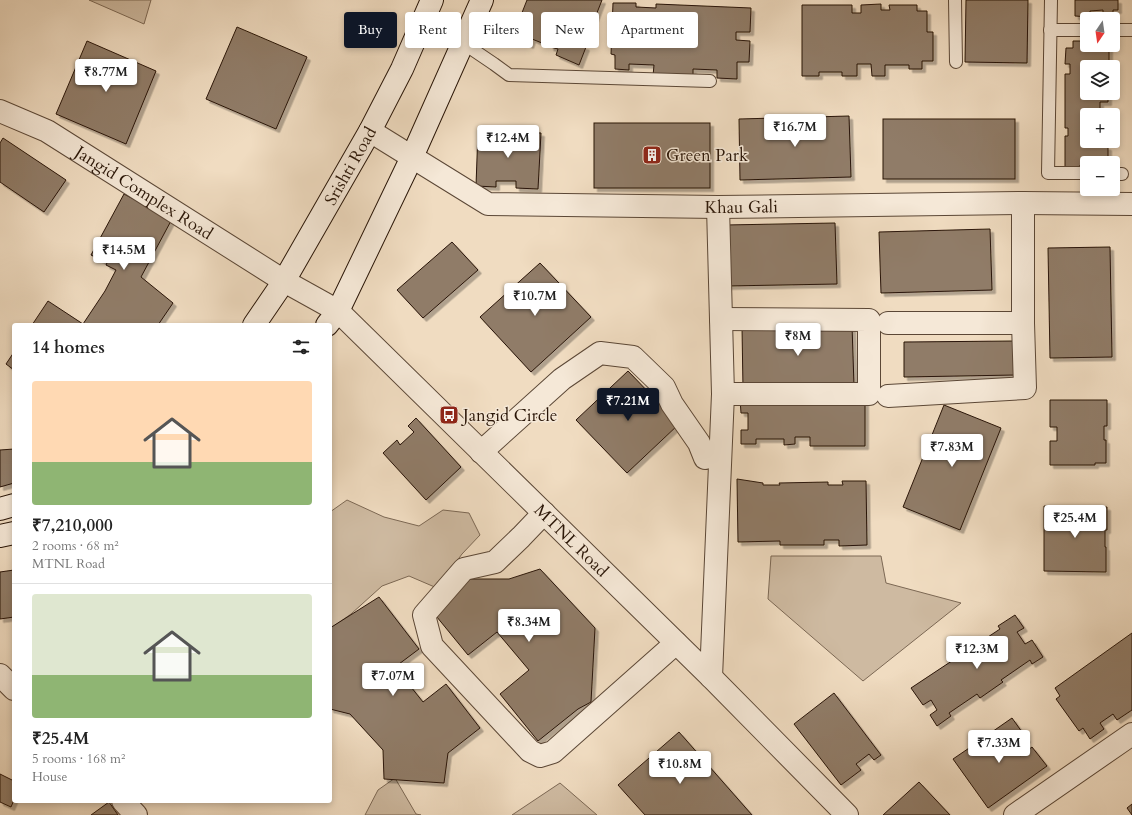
<!DOCTYPE html>
<meta charset="utf-8">
<style>
body{margin:0;font-family:Cardo,serif;background:#f2f2f2;color:#222;height:100vh;display:flex;flex-direction:column;font-size:15px;white-space:nowrap}
*{box-sizing:border-box;margin:0}
p{font-size:13px;color:#767676}
.icon{flex:none;width:22px;height:22px;fill:none;stroke:currentColor;stroke-width:2;stroke-linecap:round;stroke-linejoin:round}
.map{position:relative;flex:1;overflow:hidden}
.side{position:absolute;left:12px;top:323px;width:320px;height:480px;display:flex;flex-direction:column;background:#fff;border-radius:4px;box-shadow:0 2px 6px #0003}
.side>*{flex:none}
.guide{position:absolute;left:344px;top:12px;width:380px;height:36px;display:flex;gap:8px}
.needle{width:26px;rotate:193deg}
.fabs{position:absolute;left:1080px;top:12px;display:grid;gap:8px}
.fabs a{display:grid;place-items:center;width:40px;height:40px;border-radius:4px;background:#fff;box-shadow:0 2px 6px #0003;font-size:20px}
.price{position:absolute;translate:-50% -34px;padding:0 9px;border-radius:4px;background:#fff;color:#222;font-size:13px;line-height:26px;filter:drop-shadow(0 1px 2px #0008)}
.price::after{content:'';position:absolute;left:50%;top:24px;width:12px;height:9px;margin-left:-6px;background:inherit;clip-path:polygon(0 0,100% 0,50% 100%)}
.price.current{background:#111827;color:#fff}
ul{padding:0;list-style:none}
li{display:grid;align-content:center;gap:8px;height:212px;padding:0 20px}
li+li{border-top:1px solid #e0e0e0}
li span{display:grid;place-items:center;height:124px;border-radius:4px;color:#555}
li>.icon{margin-inline-start:auto}
span .icon{width:72px;height:72px;fill:#fffc;stroke-width:1}
li b{font-size:17px}
h2{display:flex;justify-content:space-between;align-items:center;height:48px;padding:0 20px;font-size:17px}
.chip{padding:0 14px;border-radius:4px;background:#fff;box-shadow:0 2px 6px #0003;font-size:14px;line-height:36px}
.chip.current{background:#111827;color:#fff}
.map>svg:first-child{display:block}
</style>
<div class="map">
<svg width="1132" height="815" viewBox="0 0 1132 815">
<defs>
<filter id="shadow"><feDropShadow dx="3.5" dy="3.5" stdDeviation="0" flood-color="#0004"/></filter>
</defs>
<rect width="100%" height="100%" fill="#f0dcc1"/>
<filter id="stains"><feTurbulence type="fractalNoise" baseFrequency=".005" numOctaves="4"/><feColorMatrix values="0 0 0 0 .2 0 0 0 0 .09 0 0 0 0 .02 0 0 0 .5 -.17"/></filter>
<radialGradient id="worn" r=".72"><stop offset=".6" stop-color="#630" stop-opacity="0"/><stop offset="1" stop-color="#630" stop-opacity=".3"/></radialGradient>
<g fill="#cebaa1" stroke="#7c6854">
<polygon points="89,0 151,0 144,24"/>
<polygon points="347,500 384,517 419,526 443,510 469,513 480,535 462,554 437,588 409,576 382,586 351,614 334,626 330,633 330,512"/>
<polygon points="771,556 881,556 886,583 961,603 863,681 768,599"/>
<polygon points="395,778 416,814 421,815 365,815 378,790"/>
<polygon points="560,783 597,815 512,815"/>
</g>
<g fill="#907c68" stroke="#291507" filter="url(#shadow)">
<polygon points="527,0 602,0 593,23 586,20 580,33 584,35 580,45 586,47 579,65 556,55 558,49 550,47 553,38 545,35 542,43 532,39 530,45 512,38"/>
<polygon points="966,0 1028,0 1027,63 965,62"/>
<polygon points="1075,0 1118,0 1118,10 1113,10 1113,17 1103,16 1103,10 1090,11 1090,17 1075,16"/>
<polygon points="613,3 636,3 636,7 656,8 656,4 751,8 750,32 736,32 736,40 750,41 749,62 737,62 737,79 717,78 717,70 693,69 693,77 653,76 654,65 629,64 629,70 615,69 615,55 611,54"/>
<polygon points="881,4 881,10 890,10 889,5 917,5 917,11 927,11 927,32 933,32 933,61 922,61 922,69 909,69 909,65 885,65 885,76 872,76 871,64 857,64 857,76 842,76 842,72 819,72 819,76 802,76 802,5 852,5 852,13 861,13 861,5"/>
<polygon points="237,27 307,57 276,129 206,99"/>
<polygon points="87,41 156,71 126,144 56,114"/>
<polygon points="1073,41 1087,41 1088,48 1098,48 1098,45 1109,45 1109,65 1103,65 1103,67 1087,67 1087,93 1108,93 1108,102 1100,102 1100,115 1087,115 1087,141 1100,141 1100,146 1108,147 1108,163 1087,163 1087,165 1080,165 1080,171 1065,171 1065,136 1068,136 1068,128 1065,128 1065,74 1070,74 1070,64 1065,64 1066,48 1073,48"/>
<polygon points="849,116 851,177 740,180 739,119"/>
<rect x="883" y="119" width="132" height="60"/>
<rect x="594" y="123" width="116" height="65"/>
<polygon points="478,130 502,131 502,137 515,138 516,132 541,133 538,189 516,188 516,181 496,181 496,187 476,186"/>
<polygon points="3,138 66,180 44,212 0,182 0,143"/>
<polygon points="124,194 172,219 141,277 173,303 158,325 32,325 48,301 83,324 105,291 116,270 106,265 107,263 91,255"/>
<polygon points="835,223 837,284 726,286 725,225"/>
<polygon points="990,229 992,290 881,293 879,232"/>
<polygon points="452,242 478,270 423,318 397,290"/>
<polygon points="1110,247 1112,357 1050,358 1048,248"/>
<polygon points="540,263 591,317 531,372 480,317"/>
<polygon points="852,325 854,386 743,389 742,327"/>
<polygon points="1014,341 1015,375 904,377 904,342"/>
<polygon points="14,352 14,370 6,364"/>
<polygon points="628,371 679,424 627,473 576,420"/>
<polygon points="740,399 865,400 865,446 810,446 810,437 795,437 795,444 784,445 784,439 756,439 756,444 741,444 741,430 748,430 748,413 741,413"/>
<polygon points="1050,400 1107,400 1107,426 1104,426 1104,440 1106,440 1106,463 1095,463 1095,465 1050,465 1050,441 1057,441 1057,427 1050,427"/>
<polygon points="944,405 1001,428 960,530 903,507"/>
<polygon points="416,418 461,467 426,500 383,453 397,440 400,445 414,432 408,426"/>
<polygon points="14,449 14,483 0,487 0,450"/>
<polygon points="737,479 763,483 763,485 780,485 779,483 828,482 828,485 843,485 842,481 866,481 867,545 839,546 839,540 824,540 824,545 780,545 780,541 738,542"/>
<polygon points="1044,506 1107,507 1107,530 1105,530 1105,547 1106,547 1106,572 1044,571"/>
<polygon points="540,569 595,628 591,702 578,709 538,741 500,694 529,670 497,632 468,655 432,611 470,579 509,579"/>
<polygon points="14,570 14,617 0,619 0,572"/>
<polygon points="379,597 419,649 395,667 423,702 446,684 480,728 448,753 444,783 384,779 383,750 350,714 330,709 330,628"/>
<polygon points="1015,615 1024,628 1017,632 1025,644 1032,640 1043,657 1032,664 1030,660 1001,680 1003,682 980,698 977,694 949,713 951,716 937,726 930,715 937,710 931,700 923,705 911,688 1000,629 998,626"/>
<polygon points="1132,633 1132,710 1117,720 1113,714 1100,723 1104,729 1090,739 1083,728 1079,731 1056,699 1060,696 1055,688"/>
<polygon points="834,693 881,755 874,760 869,754 856,764 861,770 841,785 794,724"/>
<polygon points="1012,718 1027,739 1015,748 1020,756 1032,747 1047,766 988,808 953,759 978,742 980,746 992,737 989,734"/>
<polygon points="679,732 752,815 645,815 618,785"/>
<polygon points="0,774 14,781 14,800 11,807 0,802"/>
<polygon points="919,782 950,815 883,815"/>
<polygon points="109,802 118,815 91,815"/>
<polygon points="1132,804 1132,815 1127,808"/>
</g>
<g fill="none" stroke-linecap="round" stroke-linejoin="round">
<g stroke="#5b4736" stroke-width="14">
<g id="service">
<polyline points="955,0 956,62"/>
<polyline points="1051,0 1048,173 1087,173"/>
<polyline points="1050,30 1087,30"/>
<polyline points="1113,30 1132,30"/>
<polyline points="463,43 494,64 509,75 710,81"/>
<polyline points="1113,174 1122,174"/>
</g>
</g>
<g stroke="#5b4736" stroke-width="24">
<g id="minor">
<path id="s1" d="M 0,111 L 47,131 L 284,281"/>
<path id="s2" d="M 370,131 L 488,204 L 718,207 L 1023,203 L 1132,204"/>
<polyline points="721,319 869,320 869,394 723,394"/>
<polyline points="888,323 1023,323"/>
<polyline points="888,396 1025,388 1023,323 1023,203"/>
<polyline points="481,452 562,379 600,353 633,357 664,387 672,404 699,443 705,458"/>
<polyline points="544,513 521,537 495,562 464,569 424,615 432,646 530,751 540,756 553,752 676,643"/>
<polyline points="0,675 14,689"/>
<polyline points="711,677 723,394 718,207"/>
<polyline points="123,801 136,815"/>
</g>
</g>
<g stroke="#5b4736" stroke-width="24">
<g id="tertiary">
<path id="s3" d="M 284,281 L 338,311 L 711,677 L 847,815"/>
<polyline points="1015,815 1132,734"/>
</g>
</g>
<g stroke="#291507" stroke-width="24">
<g id="secondary">
<path id="s4" d="M 254,325 L 284,281 L 370,131 L 402,69 L 432,0"/>
<polyline points="327,325 338,311 412,157 482,0"/>
<polyline points="0,509 14,505"/>
<polyline points="0,536 14,533"/>
</g>
</g>
<use href="#service" stroke="#f5e8d7" stroke-width="12"/>
<use href="#minor" stroke="#f5e8d7" stroke-width="22"/>
<use href="#tertiary" stroke="#f5e8d7" stroke-width="22"/>
<use href="#secondary" stroke="#f5e8d7" stroke-width="22"/>
</g>
<defs>
<g id="building-square" transform="scale(1)"><rect x="-9" y="-9" width="18" height="18" rx="4" fill="#8f2418" stroke="#f5e8d7"/><path d="M-4-6H4V6H1V3H-1V6H-4ZM-2.5-4.3h1.7v1.8h-1.7ZM.8-4.3h1.7v1.8H.8ZM-2.5-1h1.7V.8h-1.7ZM.8-1h1.7V.8H.8Z" fill="#fff"/></g>
<g id="bus-square" transform="scale(1)"><rect x="-9" y="-9" width="18" height="18" rx="4" fill="#8f2418" stroke="#f5e8d7"/><path d="M-5-6H5V4H4V6H2V4H-2V6H-4V4H-5ZM-3.5-4V0h7V-4ZM-3.5 1.2v1.5H-2V1.2ZM2 1.2v1.5H3.5V1.2Z" fill="#fff"/></g>
</defs>
<g fill-rule="evenodd">
<use href="#building-square" x="652" y="155"/>
<use href="#bus-square" x="449" y="415"/>
</g>
<g text-anchor="middle" dominant-baseline="central" stroke-width="3" stroke-linejoin="round" paint-order="stroke">
<g font-size="17" fill="#291507" stroke="#f5e8d7" text-anchor="start">
<text x="666" y="155">Green Park</text>
<text x="463" y="415">Jangid Circle</text>
</g>
<g font-size="17" fill="#291507" stroke="#f5e8d7">
<text stroke="none"><textPath href="#s4" startOffset="186">Srishti Road</textPath></text>
<text stroke="none"><textPath href="#s1" startOffset="166">Jangid Complex Road</textPath></text>
<text stroke="none"><textPath href="#s2" startOffset="392">Khau Gali</textPath></text>
<text stroke="none"><textPath href="#s3" startOffset="389">MTNL Road</textPath></text>
</g>
</g>
<rect width="100%" height="100%" filter="url(#stains)"/>
<rect width="100%" height="100%" fill="url(#worn)"/>
</svg>
<div class="fabs">
<a><svg class="needle" viewBox="-14 -14 28 28"><path d="M0-13l5 13h-10z" fill="#e53935"/><path d="M0 13l5-13h-10z" fill="#767676"/></svg></a>
<a><svg class="icon" aria-label="layers" viewBox="0 0 24 24"><path d="M12 4l9 5-9 5-9-5zM3 14l9 5 9-5"/></svg></a>
<a>+</a>
<a>−</a>
</div>
<b class="price" style="left:106px;top:93px">₹8.77M</b>
<b class="price" style="left:795px;top:148px">₹16.7M</b>
<b class="price" style="left:508px;top:159px">₹12.4M</b>
<b class="price" style="left:124px;top:271px">₹14.5M</b>
<b class="price" style="left:535px;top:317px">₹10.7M</b>
<b class="price" style="left:798px;top:357px">₹8M</b>
<b class="price current" style="left:628px;top:422px">₹7.21M</b>
<b class="price" style="left:952px;top:468px">₹7.83M</b>
<b class="price" style="left:1075px;top:539px">₹25.4M</b>
<b class="price" style="left:529px;top:643px">₹8.34M</b>
<b class="price" style="left:977px;top:670px">₹12.3M</b>
<b class="price" style="left:393px;top:697px">₹7.07M</b>
<b class="price" style="left:999px;top:764px">₹7.33M</b>
<b class="price" style="left:680px;top:785px">₹10.8M</b>
<div class="guide">
<a class="chip current">Buy</a>
<a class="chip">Rent</a>
<a class="chip">Filters</a>
<a class="chip">New</a>
<a class="chip">Apartment</a>
</div>
<section class="side">
<h2>14 homes<svg class="icon" aria-label="filters" viewBox="0 0 24 24"><path d="M4 7h16M4 17h16"/><circle cx="9" cy="7" r="2"/><circle cx="15" cy="17" r="2"/></svg></h2>
<ul>
<li><span style="background:linear-gradient(#ffd9b3 65%,#8fb573 0)"><svg class="icon" aria-label="home" viewBox="0 0 24 24"><path d="M3 11l9-7 9 7M6 9v11h12V9"/></svg></span><div><b>₹7,210,000</b><p>2 rooms · 68 m²</p><p>MTNL Road</p></div></li>
<li><span style="background:linear-gradient(#dfe7d0 65%,#8fb573 0)"><svg class="icon" aria-label="home" viewBox="0 0 24 24"><path d="M3 11l9-7 9 7M6 9v11h12V9"/></svg></span><div><b>₹25.4M</b><p>5 rooms · 168 m²</p><p>House</p></div></li>
</ul>
</section>
</div>
